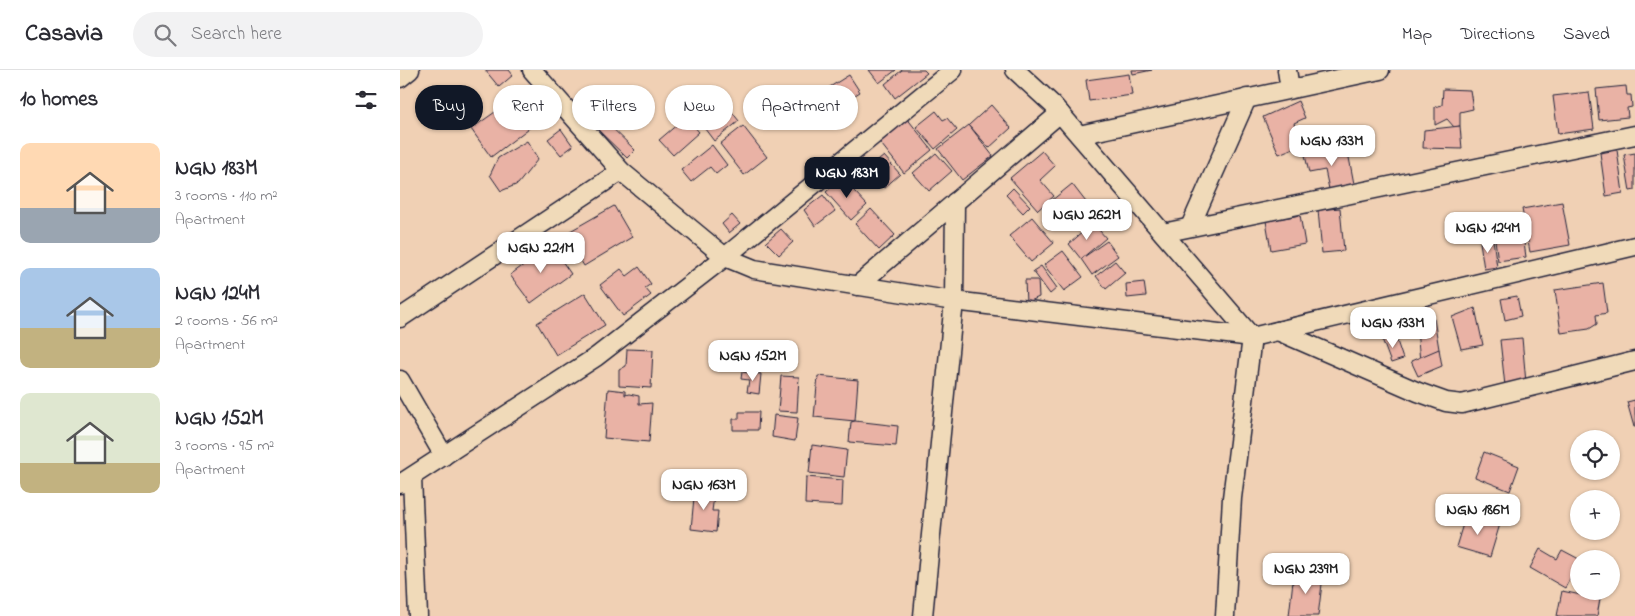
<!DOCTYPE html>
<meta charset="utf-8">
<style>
body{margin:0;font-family:"Indie Flower",sans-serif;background:#f2f2f3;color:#2b2b33;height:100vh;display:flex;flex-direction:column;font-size:19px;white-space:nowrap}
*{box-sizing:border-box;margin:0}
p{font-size:16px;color:#7c7c81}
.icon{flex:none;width:28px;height:28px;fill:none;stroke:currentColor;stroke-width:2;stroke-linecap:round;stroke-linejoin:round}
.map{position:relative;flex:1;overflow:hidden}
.drawer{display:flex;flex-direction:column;background:#fff;width:400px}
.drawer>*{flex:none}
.guide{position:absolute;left:15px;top:15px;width:475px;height:45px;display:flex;gap:10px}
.controls{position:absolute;left:1170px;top:360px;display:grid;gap:10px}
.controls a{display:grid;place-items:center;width:50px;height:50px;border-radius:50%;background:#fff;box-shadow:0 1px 4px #0004;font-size:25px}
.price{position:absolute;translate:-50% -42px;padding:0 11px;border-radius:10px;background:#fff;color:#222;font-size:16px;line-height:32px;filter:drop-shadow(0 1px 2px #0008)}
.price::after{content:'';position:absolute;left:50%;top:30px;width:15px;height:11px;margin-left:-8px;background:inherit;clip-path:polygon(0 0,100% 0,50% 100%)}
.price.on{background:#111827;color:#fff}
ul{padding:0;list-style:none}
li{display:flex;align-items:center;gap:15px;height:125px;padding:0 20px}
li span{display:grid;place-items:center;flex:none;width:140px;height:100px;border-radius:10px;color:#555}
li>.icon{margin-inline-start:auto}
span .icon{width:60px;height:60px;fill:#fffc;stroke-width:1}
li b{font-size:21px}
h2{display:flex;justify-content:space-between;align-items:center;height:60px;padding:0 20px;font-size:21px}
.chip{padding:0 18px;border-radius:22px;background:#fff;box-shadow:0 1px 4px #0004;font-size:18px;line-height:45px}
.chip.on{background:#111827;color:#fff}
header{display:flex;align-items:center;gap:30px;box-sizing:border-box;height:70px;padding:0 25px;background:#fff;border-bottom:1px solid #e1e1e2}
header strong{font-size:24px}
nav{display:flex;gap:28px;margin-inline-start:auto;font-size:18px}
.search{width:350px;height:45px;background:#f2f2f3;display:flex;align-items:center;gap:12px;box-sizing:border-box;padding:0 18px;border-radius:28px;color:#7c7c81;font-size:19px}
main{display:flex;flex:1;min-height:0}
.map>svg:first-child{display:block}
</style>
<header>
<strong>Casavia</strong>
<div class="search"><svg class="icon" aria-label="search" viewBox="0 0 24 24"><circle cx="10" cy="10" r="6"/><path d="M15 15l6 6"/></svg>Search here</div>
<nav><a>Map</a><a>Directions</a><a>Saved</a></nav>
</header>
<main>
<section class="drawer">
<h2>10 homes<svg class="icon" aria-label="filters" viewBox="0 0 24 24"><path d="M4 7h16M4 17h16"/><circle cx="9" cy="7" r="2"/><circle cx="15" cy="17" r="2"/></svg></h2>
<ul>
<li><span style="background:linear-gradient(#ffd9b3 65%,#9aa5b1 0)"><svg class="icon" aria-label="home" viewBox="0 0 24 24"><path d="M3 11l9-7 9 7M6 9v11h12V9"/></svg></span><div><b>NGN 183M</b><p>3 rooms · 110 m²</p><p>Apartment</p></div></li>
<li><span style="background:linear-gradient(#a9c7e8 60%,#c2b280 0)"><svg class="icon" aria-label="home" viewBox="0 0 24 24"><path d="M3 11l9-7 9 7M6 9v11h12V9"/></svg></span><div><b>NGN 124M</b><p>2 rooms · 56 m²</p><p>Apartment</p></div></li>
<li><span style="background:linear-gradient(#dfe7d0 70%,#c2b280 0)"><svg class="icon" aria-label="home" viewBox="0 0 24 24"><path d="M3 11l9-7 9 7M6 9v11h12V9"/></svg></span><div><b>NGN 152M</b><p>3 rooms · 95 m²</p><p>Apartment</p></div></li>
</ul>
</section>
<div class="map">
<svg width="1235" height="546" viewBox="0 0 1235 546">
<rect width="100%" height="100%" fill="#f0d0b4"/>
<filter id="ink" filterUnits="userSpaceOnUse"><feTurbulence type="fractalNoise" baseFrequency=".02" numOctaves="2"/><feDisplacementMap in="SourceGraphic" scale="10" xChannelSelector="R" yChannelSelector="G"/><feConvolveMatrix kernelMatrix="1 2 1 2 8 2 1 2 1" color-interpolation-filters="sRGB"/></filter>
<g filter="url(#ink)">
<g fill="#e9b2a5" stroke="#22223b">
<polygon points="85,0 109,0 113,5 99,17"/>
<polygon points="469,0 496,0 479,13"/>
<polygon points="502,0 524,0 527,3 495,28 485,14"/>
<polygon points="732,0 752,0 733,4"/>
<polygon points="729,4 732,25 689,31 686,10"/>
<polygon points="449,5 460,22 428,42 417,25"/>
<polygon points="1226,16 1227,25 1231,25 1232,37 1227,38 1228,47 1199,50 1196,19"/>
<polygon points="314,19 339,51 314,71 289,38"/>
<polygon points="1043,19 1070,20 1073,39 1060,42 1060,56 1054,57 1047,49 1035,55 1035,37 1042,35"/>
<polygon points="1189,22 1194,59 1158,64 1153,26"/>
<polygon points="122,23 141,49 91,87 71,59"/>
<polygon points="898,31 905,48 894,53 903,74 879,84 863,47"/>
<polygon points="591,35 611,58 589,78 569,55"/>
<polygon points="536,41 543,50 547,48 557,60 535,79 516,57"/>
<polygon points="286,47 299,62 273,85 259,70"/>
<polygon points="506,47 532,80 504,103 478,70"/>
<polygon points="204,50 235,80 227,88 196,58"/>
<polygon points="569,55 593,86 562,110 538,79"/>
<polygon points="343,56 367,87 344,105 320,74"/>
<polygon points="1060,56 1062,79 1023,78 1024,60"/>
<polygon points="161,59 173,76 161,85 148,69"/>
<polygon points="127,71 138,89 118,114 101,121 90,105 98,88"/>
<polygon points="312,75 327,95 316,104 310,97 291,112 281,100"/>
<polygon points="947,77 954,114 929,119 925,100 909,103 905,85"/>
<polygon points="1217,80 1223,123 1206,126 1200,83"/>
<polygon points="642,81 655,96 640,110 654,126 638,140 610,108"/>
<polygon points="536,83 552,101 529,121 513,103"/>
<polygon points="1235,83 1235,120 1230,121 1224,85"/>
<polygon points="484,86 500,104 484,118 468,99"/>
<polygon points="442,108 467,135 451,150 426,122"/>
<polygon points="672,114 689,136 668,153 651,131"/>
<polygon points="613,118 630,136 623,143 606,125"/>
<polygon points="423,125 435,141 415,156 404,140"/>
<polygon points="1162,132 1170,175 1130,182 1122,139"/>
<polygon points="214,136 232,167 184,196 165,164"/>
<polygon points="940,138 944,181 922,183 918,140"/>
<polygon points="471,139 495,165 479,180 455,154"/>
<polygon points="332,145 340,154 329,163 322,154"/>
<polygon points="900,145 905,174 871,180 866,151"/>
<polygon points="1120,145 1126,187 1098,191 1092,149"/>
<polygon points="632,147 654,173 631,192 609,166"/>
<polygon points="693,153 706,168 681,189 669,174"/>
<polygon points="381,159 393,172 379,185 366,172"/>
<polygon points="1093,170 1097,197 1084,199 1080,172"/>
<polygon points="707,171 718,186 692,205 681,189"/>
<polygon points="151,175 171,204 131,233 110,205"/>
<polygon points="663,181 683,207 664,221 644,195"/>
<polygon points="715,191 725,203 706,219 696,206"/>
<polygon points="641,196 657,218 650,224 633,201"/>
<polygon points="239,197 251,214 245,218 251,225 223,246 200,215 221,199 227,206"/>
<polygon points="625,210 638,210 639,227 626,233"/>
<polygon points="744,212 746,226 727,228 726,214"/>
<polygon points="1203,213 1207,243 1196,245 1197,254 1189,259 1161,263 1155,220"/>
<polygon points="185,223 205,255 156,285 137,253"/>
<polygon points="1117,226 1121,246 1105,250 1101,229"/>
<polygon points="1075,238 1083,275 1061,279 1052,247"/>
<polygon points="1034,249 1039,279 1038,289 1020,291 1016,250"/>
<polygon points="995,265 1003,289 991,293 982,269"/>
<polygon points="1122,268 1126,313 1105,316 1100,270"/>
<polygon points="227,279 253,280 251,318 219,316 219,300 226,296"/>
<polygon points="1039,279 1042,296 1018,306 1011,291"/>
<polygon points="342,302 361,304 359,324 347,322 349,310 341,309"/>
<polygon points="381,306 399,307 397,342 378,341"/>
<polygon points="418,306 458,310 455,351 414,347"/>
<polygon points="208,319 225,321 225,325 229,324 239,326 239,334 252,333 249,372 204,368"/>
<polygon points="1235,330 1235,357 1234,357 1227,332"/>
<polygon points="339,342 359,342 358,360 333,360 333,349 339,349"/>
<polygon points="374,345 398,348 395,371 372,367"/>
<polygon points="455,351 498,356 496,376 449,372 451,352"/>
<polygon points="412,375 447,380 444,407 409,403"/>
<polygon points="1084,382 1119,396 1110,421 1075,407"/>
<polygon points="406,407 443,410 442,436 405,434"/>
<polygon points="295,417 315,419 312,441 318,441 316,462 291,459"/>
<polygon points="1066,444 1100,454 1090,487 1056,477"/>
<polygon points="1140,479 1157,489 1162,480 1179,489 1179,492 1165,518 1130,498"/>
<polygon points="894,502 923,506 918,546 889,546"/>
<polygon points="1162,521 1200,529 1197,546 1157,546"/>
</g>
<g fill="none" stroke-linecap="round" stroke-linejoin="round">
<g stroke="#22223b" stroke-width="21">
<g id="minor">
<polyline points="132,0 221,101 325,187 354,199 554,231 852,267 1235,176"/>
<polyline points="615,0 653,35 852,267 832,428 825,546"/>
<polyline points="887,0 890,19"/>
<polyline points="0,8 10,0"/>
<polyline points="679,65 980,0"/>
<polyline points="790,157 847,28"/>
<polyline points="763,163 1235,65"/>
<polyline points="457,216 660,43"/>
<polyline points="0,248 221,101"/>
<polyline points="878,261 1018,322 1046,332 1062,334 1235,291"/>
<polyline points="0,310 44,386"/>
<polyline points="12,408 18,546"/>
<polyline points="0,414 196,287 325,187 553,0"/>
<polyline points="523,546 554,231 555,132"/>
</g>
</g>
<use href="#minor" stroke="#f0dab9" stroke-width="18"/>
</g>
</g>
</svg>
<div class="controls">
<a><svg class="icon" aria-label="locate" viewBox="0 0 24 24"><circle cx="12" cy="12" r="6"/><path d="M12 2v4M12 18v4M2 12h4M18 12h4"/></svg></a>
<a>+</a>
<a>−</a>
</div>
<b class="price" style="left:932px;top:97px">NGN 133M</b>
<b class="price on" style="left:447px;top:129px">NGN 183M</b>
<b class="price" style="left:687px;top:171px">NGN 262M</b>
<b class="price" style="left:1088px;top:184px">NGN 124M</b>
<b class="price" style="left:141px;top:204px">NGN 221M</b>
<b class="price" style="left:993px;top:279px">NGN 133M</b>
<b class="price" style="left:353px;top:312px">NGN 152M</b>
<b class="price" style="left:304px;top:441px">NGN 163M</b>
<b class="price" style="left:1078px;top:466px">NGN 186M</b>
<b class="price" style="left:906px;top:525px">NGN 239M</b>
<div class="guide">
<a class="chip on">Buy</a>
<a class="chip">Rent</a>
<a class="chip">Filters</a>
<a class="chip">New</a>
<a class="chip">Apartment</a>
</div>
</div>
</main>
